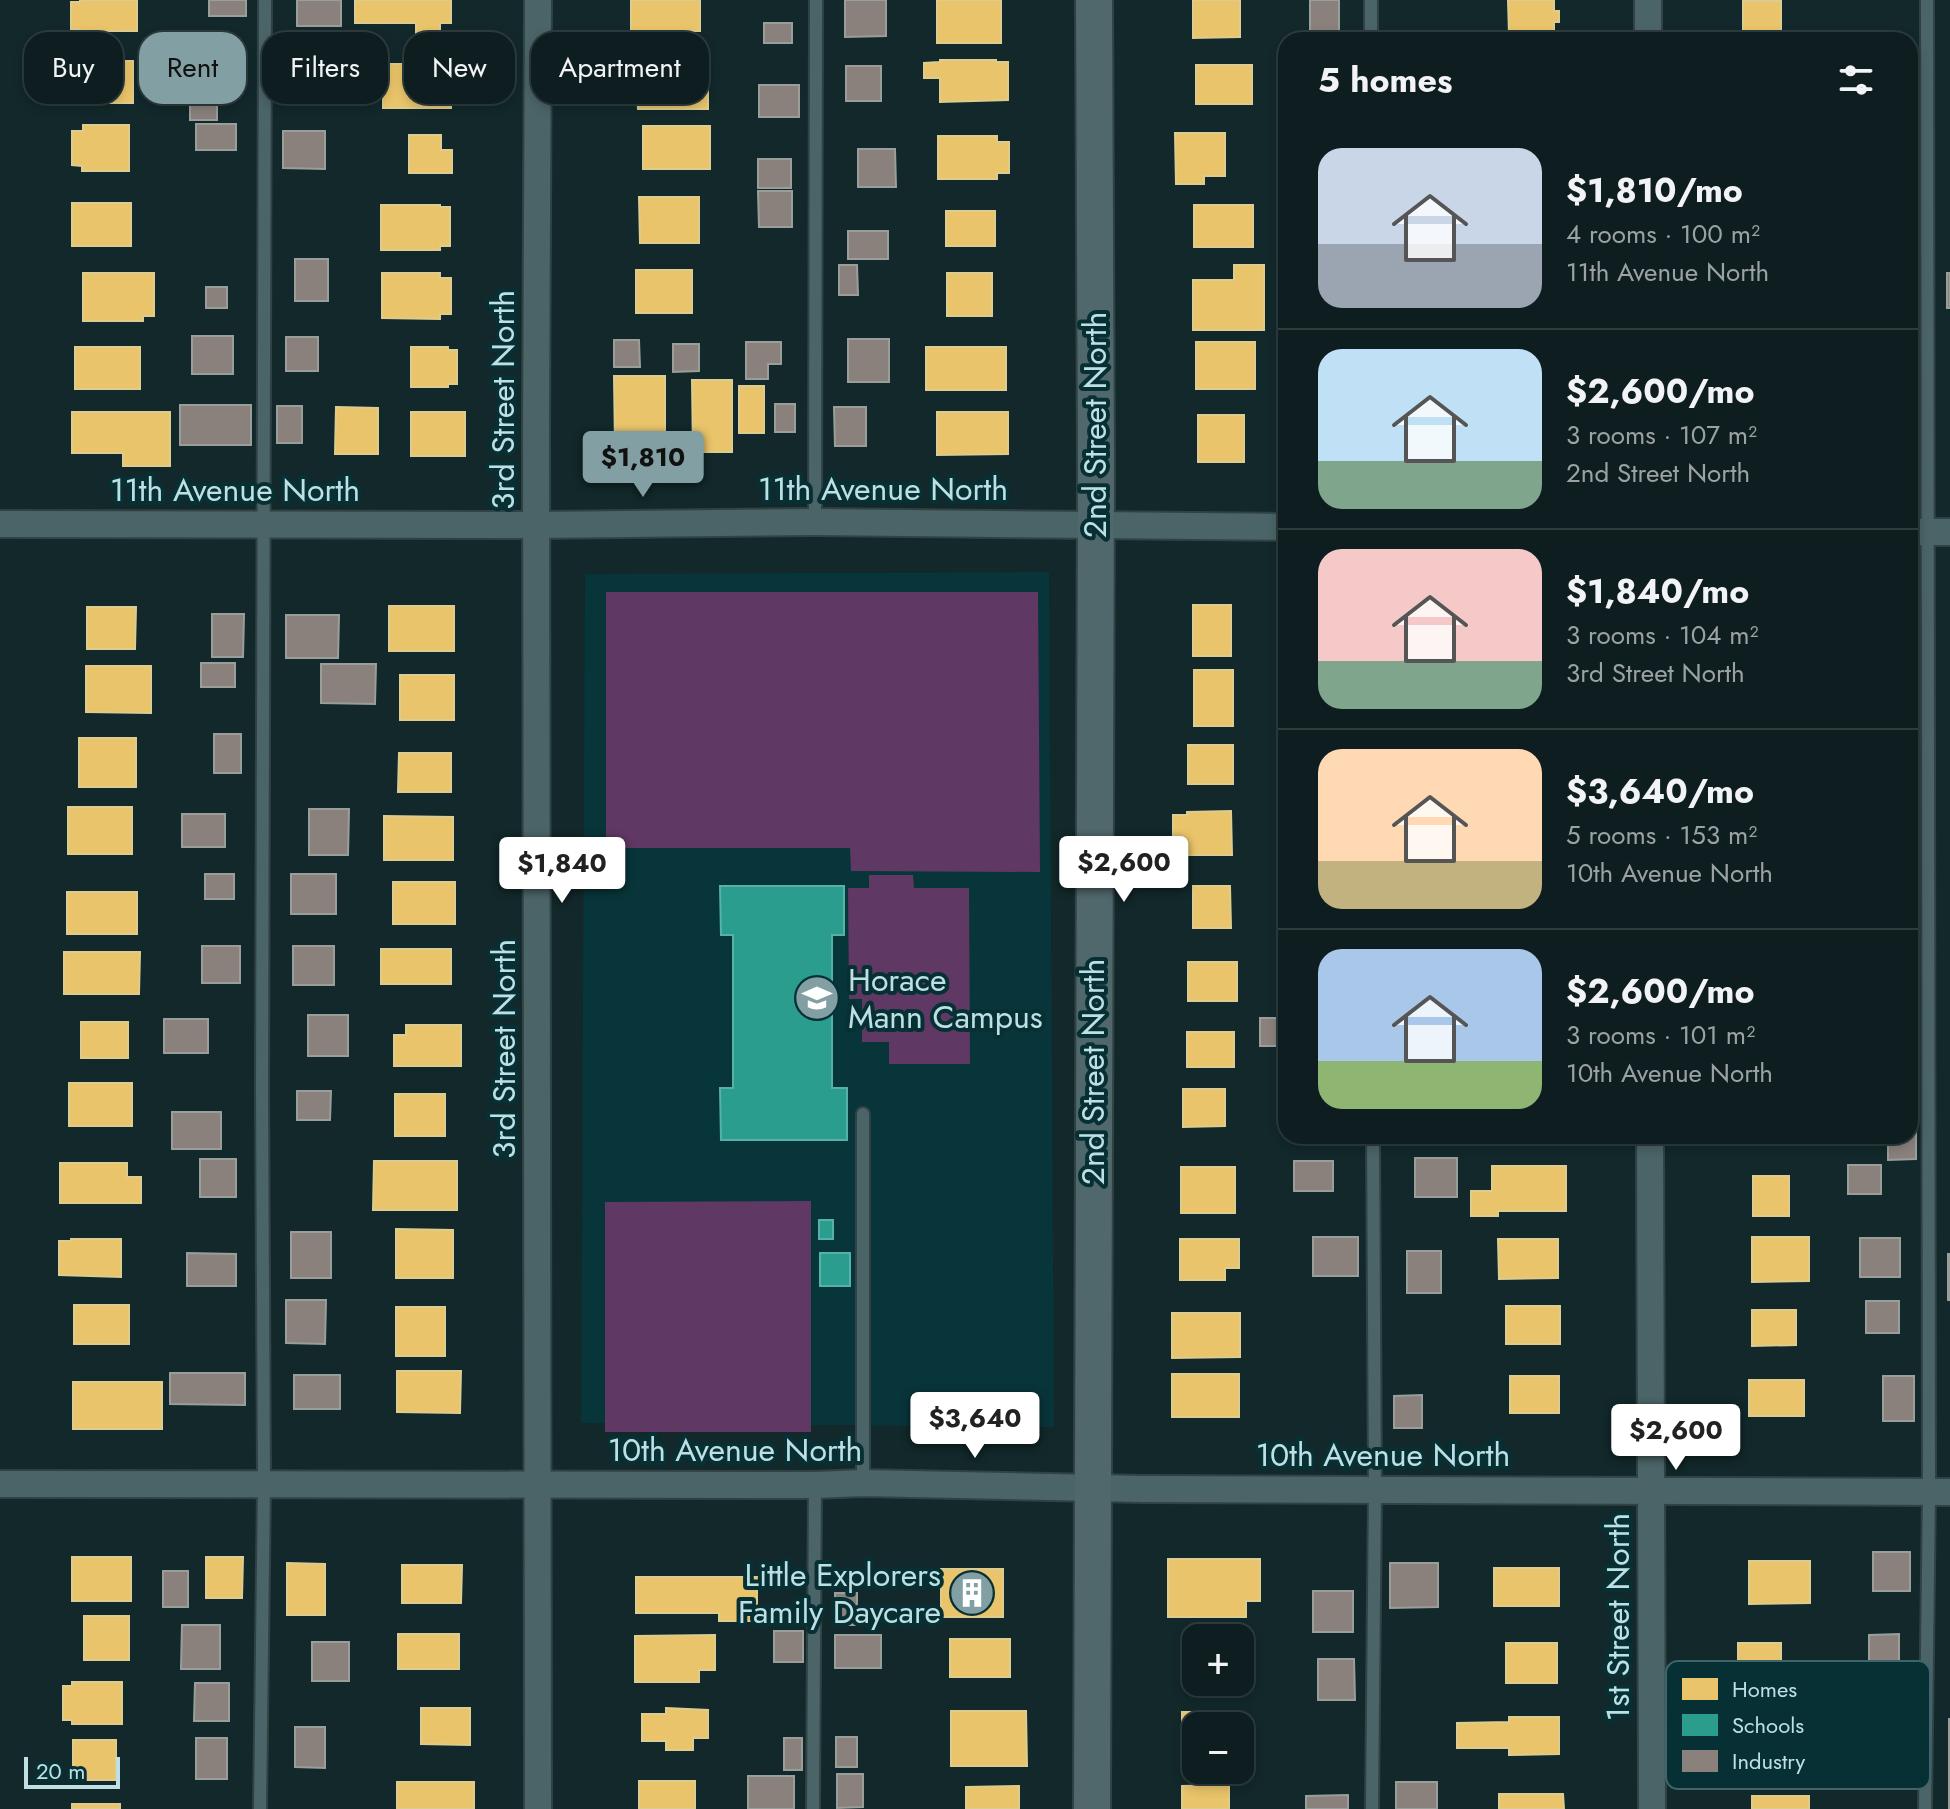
<!DOCTYPE html>
<meta charset="utf-8">
<style>
body{margin:0;font-family:Jost,sans-serif;background:#1c2b2d;color:#f1f3f6;height:100vh;display:flex;flex-direction:column;font-size:30px;white-space:nowrap}
*{box-sizing:border-box;margin:0}
p{font-size:26px;color:#9ba2a5}
.icon{flex:none;width:44px;height:44px;fill:none;stroke:currentColor;stroke-width:2;stroke-linecap:round;stroke-linejoin:round}
.map{position:relative;flex:1;overflow:hidden}
.sheet{position:absolute;left:1278px;top:32px;width:640px;height:1112px;display:flex;flex-direction:column;background:#0e1e20;border-radius:24px;box-shadow:0 4px 12px #0003,0 0 0 2px #2e3c3e}
.sheet>*{flex:none}
.guide{position:absolute;left:24px;top:32px;width:760px;height:72px;display:flex;gap:16px}
.controls{position:absolute;left:1182px;top:1624px;display:grid;gap:16px}
.controls a{display:grid;place-items:center;width:72px;height:72px;border-radius:16px;background:#0e1e20;box-shadow:0 4px 12px #0003,0 0 0 2px #2e3c3e;font-size:40px}
.scale{position:absolute;left:24px;bottom:20px;width:96px;box-sizing:border-box;padding-left:8px;border:4px solid #bee0e4;border-top:0;font-size:22px;line-height:28px;white-space:nowrap;color:#bee0e4;-webkit-text-stroke:6px #073035;paint-order:stroke}
.price{position:absolute;translate:-50% -68px;padding:0 18px;border-radius:8px;background:#fff;color:#222;font-size:26px;line-height:52px;filter:drop-shadow(0 2px 4px #0008)}
.price::after{content:'';position:absolute;left:50%;top:48px;width:24px;height:18px;margin-left:-12px;background:inherit;clip-path:polygon(0 0,100% 0,50% 100%)}
.price.on{background:#82a0a3;color:#111}
ul{padding:0;list-style:none}
li{display:flex;align-items:center;gap:24px;height:200px;padding:0 40px}
li+li{border-top:2px solid #2e3c3e}
li span{display:grid;place-items:center;flex:none;width:224px;height:160px;border-radius:24px;color:#555}
li>.icon{margin-inline-start:auto}
span .icon{width:96px;height:96px;fill:#fffc;stroke-width:1}
li b{font-size:34px}
h2{display:flex;justify-content:space-between;align-items:center;height:96px;padding:0 40px;font-size:34px}
.pill{padding:0 28px;border-radius:24px;background:#0e1e20;box-shadow:0 4px 12px #0003,0 0 0 2px #2e3c3e;font-size:28px;line-height:72px}
.pill.on{background:#82a0a3;color:#111}
.map>svg:first-child{display:block}
</style>
<div class="map">
<svg width="1950" height="1809" viewBox="0 0 1950 1809">
<rect width="100%" height="100%" fill="#12282a"/>
<polygon fill="#08353a" points="1049,572 1054,1427 581,1423 585,574"/>
<g fill="#5f3863">
<polygon points="606,592 1038,592 1040,872 851,871 850,848 606,848"/>
<polygon points="869,875 913,875 914,888 969,888 970,1064 889,1064 889,1042 862,1042 862,999 849,999 848,888 869,888"/>
<polygon points="811,1201 811,1432 605,1432 605,1202"/>
</g>
<g fill="#e9c46a" stroke="#dccc8f" stroke-width="2">
<polygon points="80,0 137,0 137,31 80,31 80,29 71,29 71,2 80,2"/>
<polygon points="355,0 451,0 451,23 440,23 440,38 416,38 416,23 355,23"/>
<rect x="631" y="0" width="69" height="31"/>
<rect x="937" y="0" width="64" height="43"/>
<polygon points="1193,0 1240,0 1240,37 1193,38"/>
<polygon points="1508,0 1554,0 1554,11 1559,11 1559,22 1554,22 1554,35 1509,35"/>
<rect x="1743" y="1" width="38" height="39"/>
<polygon points="637,55 685,55 685,83 708,83 708,109 638,109 637,94 628,94 628,68 637,68"/>
<polygon points="940,60 996,60 996,62 1008,62 1008,100 940,102 940,78 924,78 924,63 940,62"/>
<polygon points="83,61 133,61 133,103 82,103 82,100 74,100 74,66 83,66"/>
<rect x="383" y="64" width="68" height="44"/>
<rect x="1196" y="65" width="56" height="39"/>
<polygon points="83,125 129,125 129,171 82,171 82,166 72,165 72,131 83,131"/>
<rect x="643" y="126" width="67" height="43"/>
<polygon points="1175,133 1225,133 1225,176 1204,176 1204,184 1176,184"/>
<polygon points="409,135 441,135 441,150 452,150 452,173 409,173"/>
<polygon points="938,136 997,136 997,142 1009,142 1009,173 997,173 997,179 938,179"/>
<polygon points="639,197 699,197 699,243 640,243"/>
<rect x="72" y="203" width="59" height="43"/>
<polygon points="381,205 440,205 440,207 450,207 450,246 440,246 440,250 381,250"/>
<rect x="1194" y="205" width="59" height="42"/>
<rect x="946" y="211" width="49" height="35"/>
<polygon points="1234,265 1264,265 1264,330 1193,330 1193,280 1234,280"/>
<rect x="1282" y="269" width="4" height="19"/>
<rect x="636" y="270" width="56" height="43"/>
<polygon points="83,273 154,273 154,316 143,316 143,321 83,321"/>
<polygon points="382,273 440,273 440,278 451,278 451,314 440,314 440,319 382,318"/>
<rect x="947" y="273" width="45" height="43"/>
<rect x="1196" y="342" width="59" height="47"/>
<rect x="75" y="347" width="65" height="42"/>
<polygon points="411,347 448,347 448,350 457,350 457,384 448,384 448,387 411,387"/>
<rect x="926" y="347" width="80" height="43"/>
<polygon points="614,376 665,376 665,444 615,444"/>
<polygon points="692,380 732,380 732,452 693,452"/>
<rect x="739" y="386" width="25" height="47"/>
<polygon points="336,407 378,408 378,454 335,454"/>
<polygon points="72,412 170,412 170,466 123,466 123,453 72,453"/>
<rect x="411" y="412" width="54" height="44"/>
<polygon points="937,412 1008,412 1008,454 937,455"/>
<rect x="1198" y="415" width="46" height="47"/>
<rect x="1193" y="605" width="38" height="51"/>
<rect x="389" y="606" width="65" height="45"/>
<polygon points="87,607 136,607 135,649 87,649"/>
<polygon points="86,666 151,666 151,713 86,712"/>
<rect x="1194" y="670" width="39" height="56"/>
<rect x="400" y="675" width="54" height="45"/>
<rect x="79" y="738" width="57" height="49"/>
<rect x="1188" y="745" width="45" height="39"/>
<polygon points="399,753 451,753 451,792 398,792"/>
<rect x="68" y="807" width="64" height="47"/>
<polygon points="1231,811 1232,855 1187,855 1187,851 1173,851 1173,815 1187,815 1187,812"/>
<polygon points="384,816 453,817 453,860 384,860"/>
<rect x="393" y="882" width="62" height="42"/>
<polygon points="1193,886 1230,886 1231,928 1193,928"/>
<rect x="67" y="892" width="70" height="42"/>
<rect x="381" y="949" width="70" height="35"/>
<polygon points="64,952 140,952 139,994 64,994"/>
<rect x="1188" y="962" width="49" height="39"/>
<rect x="81" y="1022" width="47" height="36"/>
<polygon points="406,1025 461,1025 461,1066 394,1066 394,1035 406,1035"/>
<rect x="1187" y="1032" width="47" height="35"/>
<rect x="69" y="1083" width="63" height="43"/>
<polygon points="1183,1089 1225,1089 1225,1126 1183,1127"/>
<rect x="395" y="1094" width="50" height="42"/>
<rect x="1494" y="1136" width="70" height="5"/>
<rect x="1752" y="1136" width="42" height="8"/>
<polygon points="374,1161 457,1161 457,1210 373,1210"/>
<polygon points="60,1163 127,1163 127,1177 141,1177 141,1203 60,1203"/>
<polygon points="1492,1166 1566,1166 1566,1211 1498,1211 1498,1216 1471,1216 1471,1191 1492,1191"/>
<rect x="1181" y="1167" width="54" height="46"/>
<rect x="1753" y="1176" width="36" height="40"/>
<polygon points="396,1229 453,1230 453,1278 396,1278"/>
<polygon points="1752,1237 1809,1237 1809,1281 1752,1282"/>
<polygon points="71,1239 121,1239 121,1277 59,1275 59,1241 71,1241"/>
<polygon points="1180,1239 1239,1239 1239,1268 1225,1268 1225,1280 1180,1280"/>
<polygon points="1498,1239 1558,1239 1558,1278 1499,1279"/>
<rect x="74" y="1305" width="55" height="39"/>
<rect x="1506" y="1306" width="54" height="38"/>
<rect x="396" y="1307" width="49" height="49"/>
<polygon points="1752,1310 1796,1310 1796,1345 1752,1346"/>
<polygon points="1172,1313 1240,1313 1240,1357 1172,1358"/>
<polygon points="397,1371 461,1371 460,1413 397,1412"/>
<rect x="1172" y="1374" width="67" height="43"/>
<rect x="1510" y="1376" width="49" height="37"/>
<rect x="1749" y="1380" width="55" height="36"/>
<rect x="73" y="1382" width="89" height="47"/>
<rect x="72" y="1557" width="59" height="44"/>
<polygon points="206,1557 243,1557 242,1598 206,1598"/>
<polygon points="1168,1559 1260,1559 1260,1601 1246,1601 1246,1617 1168,1617"/>
<polygon points="1749,1561 1810,1561 1810,1603 1749,1604"/>
<polygon points="287,1563 325,1564 325,1615 287,1615"/>
<polygon points="402,1565 462,1565 461,1603 402,1603"/>
<rect x="1494" y="1568" width="65" height="38"/>
<rect x="941" y="1569" width="62" height="48"/>
<polygon points="636,1577 757,1577 757,1621 719,1621 719,1613 636,1613"/>
<rect x="84" y="1616" width="45" height="44"/>
<rect x="398" y="1634" width="61" height="35"/>
<polygon points="715,1635 715,1670 699,1670 699,1682 635,1682 635,1636"/>
<rect x="950" y="1639" width="60" height="38"/>
<rect x="1183" y="1643" width="13" height="39"/>
<rect x="1506" y="1643" width="51" height="40"/>
<polygon points="1738,1643 1781,1643 1781,1691 1738,1692"/>
<polygon points="72,1682 122,1682 122,1724 72,1724 72,1720 63,1720 63,1686 72,1686"/>
<polygon points="421,1708 470,1708 470,1745 421,1744"/>
<polygon points="666,1708 708,1710 708,1738 693,1738 693,1750 666,1750 666,1741 642,1741 642,1714 666,1714"/>
<polygon points="951,1711 1026,1711 1027,1766 951,1766"/>
<polygon points="1182,1712 1228,1712 1228,1726 1196,1726 1196,1750 1182,1750"/>
<polygon points="1509,1717 1559,1717 1559,1754 1509,1755 1509,1748 1457,1748 1457,1723 1509,1722"/>
<rect x="73" y="1740" width="43" height="40"/>
<rect x="639" y="1781" width="56" height="28"/>
<rect x="397" y="1782" width="77" height="27"/>
<polygon points="1229,1785 1229,1809 1182,1809 1182,1786"/>
<polygon points="1019,1786 1019,1809 966,1809 966,1787"/>
<polygon points="1499,1794 1563,1794 1564,1809 1499,1809"/>
<rect x="1752" y="1796" width="57" height="13"/>
<rect x="72" y="1804" width="48" height="5"/>
</g>
<g fill="#2a9d8f" stroke="#56b1a8" stroke-width="2">
<polygon points="720,886 844,886 844,935 832,935 832,1088 847,1088 847,1140 721,1140 720,1088 733,1088 733,935 721,935"/>
<rect x="819" y="1220" width="14" height="19"/>
<rect x="820" y="1253" width="30" height="33"/>
</g>
<g fill="#8a817c" stroke="#9a9e9b" stroke-width="2">
<rect x="209" y="0" width="37" height="16"/>
<rect x="297" y="0" width="44" height="26"/>
<polygon points="845,0 886,0 886,36 845,37"/>
<rect x="1310" y="0" width="29" height="40"/>
<rect x="764" y="23" width="28" height="20"/>
<rect x="284" y="52" width="40" height="50"/>
<rect x="846" y="66" width="35" height="35"/>
<rect x="759" y="85" width="40" height="32"/>
<rect x="190" y="99" width="27" height="21"/>
<rect x="196" y="124" width="40" height="26"/>
<polygon points="283,131 325,131 325,169 283,168"/>
<polygon points="858,149 895,149 896,187 858,187"/>
<rect x="758" y="159" width="33" height="29"/>
<polygon points="758,191 792,191 792,227 759,227"/>
<rect x="848" y="231" width="40" height="28"/>
<rect x="295" y="259" width="33" height="42"/>
<polygon points="839,265 857,265 858,295 839,295"/>
<rect x="1947" y="273" width="3" height="35"/>
<rect x="206" y="287" width="21" height="21"/>
<rect x="192" y="336" width="41" height="38"/>
<rect x="286" y="337" width="32" height="34"/>
<rect x="848" y="339" width="41" height="43"/>
<polygon points="614,340 639,340 640,367 614,367"/>
<polygon points="746,342 781,342 781,364 768,364 768,379 746,379"/>
<polygon points="673,344 699,344 699,371 673,372"/>
<rect x="775" y="404" width="20" height="28"/>
<rect x="180" y="405" width="71" height="40"/>
<rect x="277" y="406" width="25" height="37"/>
<polygon points="834,407 866,407 866,446 835,446"/>
<polygon points="1910,412 1912,412 1913,453 1910,453"/>
<polygon points="212,614 244,614 243,657 212,657"/>
<polygon points="286,615 339,615 338,658 286,658"/>
<rect x="201" y="663" width="34" height="24"/>
<polygon points="321,664 376,664 375,704 321,703"/>
<rect x="214" y="734" width="27" height="39"/>
<polygon points="309,809 349,809 348,855 309,855"/>
<rect x="182" y="814" width="43" height="33"/>
<rect x="205" y="874" width="29" height="25"/>
<rect x="291" y="874" width="45" height="40"/>
<rect x="202" y="946" width="38" height="37"/>
<rect x="293" y="946" width="41" height="39"/>
<rect x="308" y="1015" width="40" height="41"/>
<rect x="1260" y="1018" width="26" height="28"/>
<rect x="164" y="1019" width="44" height="34"/>
<polygon points="297,1091 331,1091 330,1120 297,1120"/>
<rect x="172" y="1112" width="49" height="37"/>
<polygon points="1910,1129 1916,1129 1916,1159 1888,1160 1888,1136 1910,1136"/>
<rect x="1415" y="1158" width="42" height="39"/>
<rect x="200" y="1159" width="36" height="38"/>
<rect x="1294" y="1161" width="39" height="30"/>
<rect x="1848" y="1165" width="33" height="29"/>
<rect x="291" y="1232" width="40" height="46"/>
<rect x="1313" y="1237" width="45" height="39"/>
<rect x="1860" y="1238" width="40" height="39"/>
<rect x="1407" y="1251" width="34" height="42"/>
<polygon points="187,1253 236,1254 236,1286 187,1286"/>
<rect x="1948" y="1254" width="2" height="46"/>
<polygon points="286,1300 326,1300 325,1344 286,1343"/>
<rect x="1866" y="1301" width="33" height="32"/>
<polygon points="170,1373 245,1373 245,1405 170,1404"/>
<rect x="294" y="1375" width="46" height="34"/>
<rect x="1883" y="1376" width="31" height="45"/>
<polygon points="1422,1395 1422,1428 1394,1428 1394,1396"/>
<rect x="1873" y="1552" width="37" height="39"/>
<polygon points="1390,1563 1438,1563 1438,1607 1390,1608"/>
<rect x="163" y="1571" width="25" height="36"/>
<rect x="1313" y="1591" width="40" height="41"/>
<rect x="835" y="1593" width="22" height="32"/>
<polygon points="182,1625 220,1625 220,1669 181,1669"/>
<rect x="774" y="1631" width="29" height="31"/>
<polygon points="1899,1634 1899,1673 1869,1674 1869,1635"/>
<rect x="835" y="1635" width="46" height="33"/>
<rect x="312" y="1642" width="37" height="39"/>
<polygon points="1318,1659 1354,1659 1355,1700 1318,1700"/>
<polygon points="195,1683 229,1683 229,1721 194,1721"/>
<rect x="1949" y="1719" width="1" height="90"/>
<polygon points="295,1727 325,1727 325,1768 295,1767"/>
<rect x="836" y="1737" width="21" height="30"/>
<rect x="196" y="1738" width="31" height="41"/>
<rect x="784" y="1738" width="18" height="32"/>
<polygon points="837,1774 863,1774 863,1807 837,1808"/>
<rect x="748" y="1776" width="46" height="33"/>
<rect x="1396" y="1782" width="41" height="27"/>
<polygon points="1348,1795 1348,1809 1306,1809 1306,1796"/>
</g>
<g fill="none" stroke-linecap="round" stroke-linejoin="round">
<g stroke="#304244" stroke-width="16">
<g id="lane">
<polyline points="1371,0 1371,40"/>
<polyline points="815,522 816,0"/>
<polyline points="863,1114 863,1483"/>
<polyline points="260,1809 264,1484 262,1091 265,0"/>
<polyline points="813,1809 815,1485"/>
<polyline points="1372,1809 1375,1489 1373,1136"/>
<polyline points="1925,1809 1929,1492 1927,0"/>
</g>
</g>
<g stroke="#304244" stroke-width="30">
<g id="street">
<polyline points="1648,0 1648,40"/>
<polyline points="0,524 537,525 815,522 1286,527"/>
<polyline points="1910,532 1950,532"/>
<polyline points="1650,1136 1652,1809"/>
<polyline points="0,1484 815,1485 863,1483 1142,1489 1950,1492"/>
<polyline points="538,1809 536,431 538,0"/>
</g>
</g>
<g stroke="#304244" stroke-width="40">
<polyline id="secondary" points="1092,1809 1096,472 1094,0"/>
</g>
<use href="#lane" stroke="#4b6467" stroke-width="12"/>
<use href="#street" stroke="#4b6467" stroke-width="26"/>
<use href="#secondary" stroke="#50676b" stroke-width="36"/>
</g>
<defs>
<g id="school-disc" transform="scale(2.3)"><circle r="9.5" fill="#82a0a3" stroke="#073035"/><path d="M0-5L7-2L0 1L-7-2ZM-4 1L0 2.5L4 1V4Q0 6-4 4Z" fill="#fff"/></g>
<g id="building-disc" transform="scale(2.3)"><circle r="9.5" fill="#82a0a3" stroke="#073035"/><path d="M-4-6H4V6H1V3H-1V6H-4ZM-2.5-4.3h1.7v1.8h-1.7ZM.8-4.3h1.7v1.8H.8ZM-2.5-1h1.7V.8h-1.7ZM.8-1h1.7V.8H.8Z" fill="#fff"/></g>
</defs>
<g fill-rule="evenodd">
<use href="#school-disc" x="817" y="998"/>
<use href="#building-disc" x="972" y="1593"/>
</g>
<g text-anchor="middle" dominant-baseline="central" stroke-width="8" stroke-linejoin="round" paint-order="stroke">
<g font-size="32" fill="#bee0e4" stroke="#073035">
<text transform="translate(503 400) rotate(-90)">3rd Street North</text>
<text transform="translate(1095 425) rotate(-90)">2nd Street North</text>
<text x="883" y="489">11th Avenue North</text>
<text x="235" y="490">11th Avenue North</text>
<text transform="translate(504 1049) rotate(-90)">3rd Street North</text>
<text transform="translate(1093 1072) rotate(-90)">2nd Street North</text>
<text x="735" y="1450">10th Avenue North</text>
<text x="1383" y="1455">10th Avenue North</text>
<text transform="translate(1618 1617) rotate(-90)">1st Street North</text>
</g>
<g font-size="32" fill="#bee0e4" stroke="#073035" text-anchor="start">
<text x="848" y="980">Horace<tspan x="848" dy="37">Mann Campus</tspan></text>
<text x="941" y="1575" text-anchor="end">Little Explorers<tspan x="941" dy="37">Family Daycare</tspan></text>
</g>
</g>
<rect x="1666" y="1661" width="264" height="128" rx="12" fill="#073035" stroke="#3e656a" stroke-width="2"/>
<rect x="1682" y="1678" width="36" height="22" fill="#e9c46a"/>
<rect x="1682" y="1714" width="36" height="22" fill="#2a9d8f"/>
<rect x="1682" y="1750" width="36" height="22" fill="#8a817c"/>
<g font-size="22" fill="#bee0e4">
<text x="1732" y="1697">Homes</text>
<text x="1732" y="1733">Schools</text>
<text x="1732" y="1769">Industry</text>
</g>
</svg>
<div class="controls">
<a>+</a>
<a>−</a>
</div>
<div class="scale">20 m</div>
<b class="price on" style="left:643px;top:499px">$1,810</b>
<b class="price" style="left:1124px;top:904px">$2,600</b>
<b class="price" style="left:562px;top:905px">$1,840</b>
<b class="price" style="left:975px;top:1460px">$3,640</b>
<b class="price" style="left:1676px;top:1472px">$2,600</b>
<div class="guide">
<a class="pill">Buy</a>
<a class="pill on">Rent</a>
<a class="pill">Filters</a>
<a class="pill">New</a>
<a class="pill">Apartment</a>
</div>
<section class="sheet">
<h2>5 homes<svg class="icon" aria-label="filters" viewBox="0 0 24 24"><path d="M4 7h16M4 17h16"/><circle cx="9" cy="7" r="2"/><circle cx="15" cy="17" r="2"/></svg></h2>
<ul>
<li><span style="background:linear-gradient(#c9d6e8 60%,#9aa5b1 0)"><svg class="icon" aria-label="home" viewBox="0 0 24 24"><path d="M3 11l9-7 9 7M6 9v11h12V9"/></svg></span><div><b>$1,810/mo</b><p>4 rooms · 100 m²</p><p>11th Avenue North</p></div></li>
<li><span style="background:linear-gradient(#bfe0f5 70%,#7fa58c 0)"><svg class="icon" aria-label="home" viewBox="0 0 24 24"><path d="M3 11l9-7 9 7M6 9v11h12V9"/></svg></span><div><b>$2,600/mo</b><p>3 rooms · 107 m²</p><p>2nd Street North</p></div></li>
<li><span style="background:linear-gradient(#f6c9c9 70%,#7fa58c 0)"><svg class="icon" aria-label="home" viewBox="0 0 24 24"><path d="M3 11l9-7 9 7M6 9v11h12V9"/></svg></span><div><b>$1,840/mo</b><p>3 rooms · 104 m²</p><p>3rd Street North</p></div></li>
<li><span style="background:linear-gradient(#ffd9b3 70%,#c2b280 0)"><svg class="icon" aria-label="home" viewBox="0 0 24 24"><path d="M3 11l9-7 9 7M6 9v11h12V9"/></svg></span><div><b>$3,640/mo</b><p>5 rooms · 153 m²</p><p>10th Avenue North</p></div></li>
<li><span style="background:linear-gradient(#a9c7e8 70%,#8fb573 0)"><svg class="icon" aria-label="home" viewBox="0 0 24 24"><path d="M3 11l9-7 9 7M6 9v11h12V9"/></svg></span><div><b>$2,600/mo</b><p>3 rooms · 101 m²</p><p>10th Avenue North</p></div></li>
</ul>
</section>
</div>
